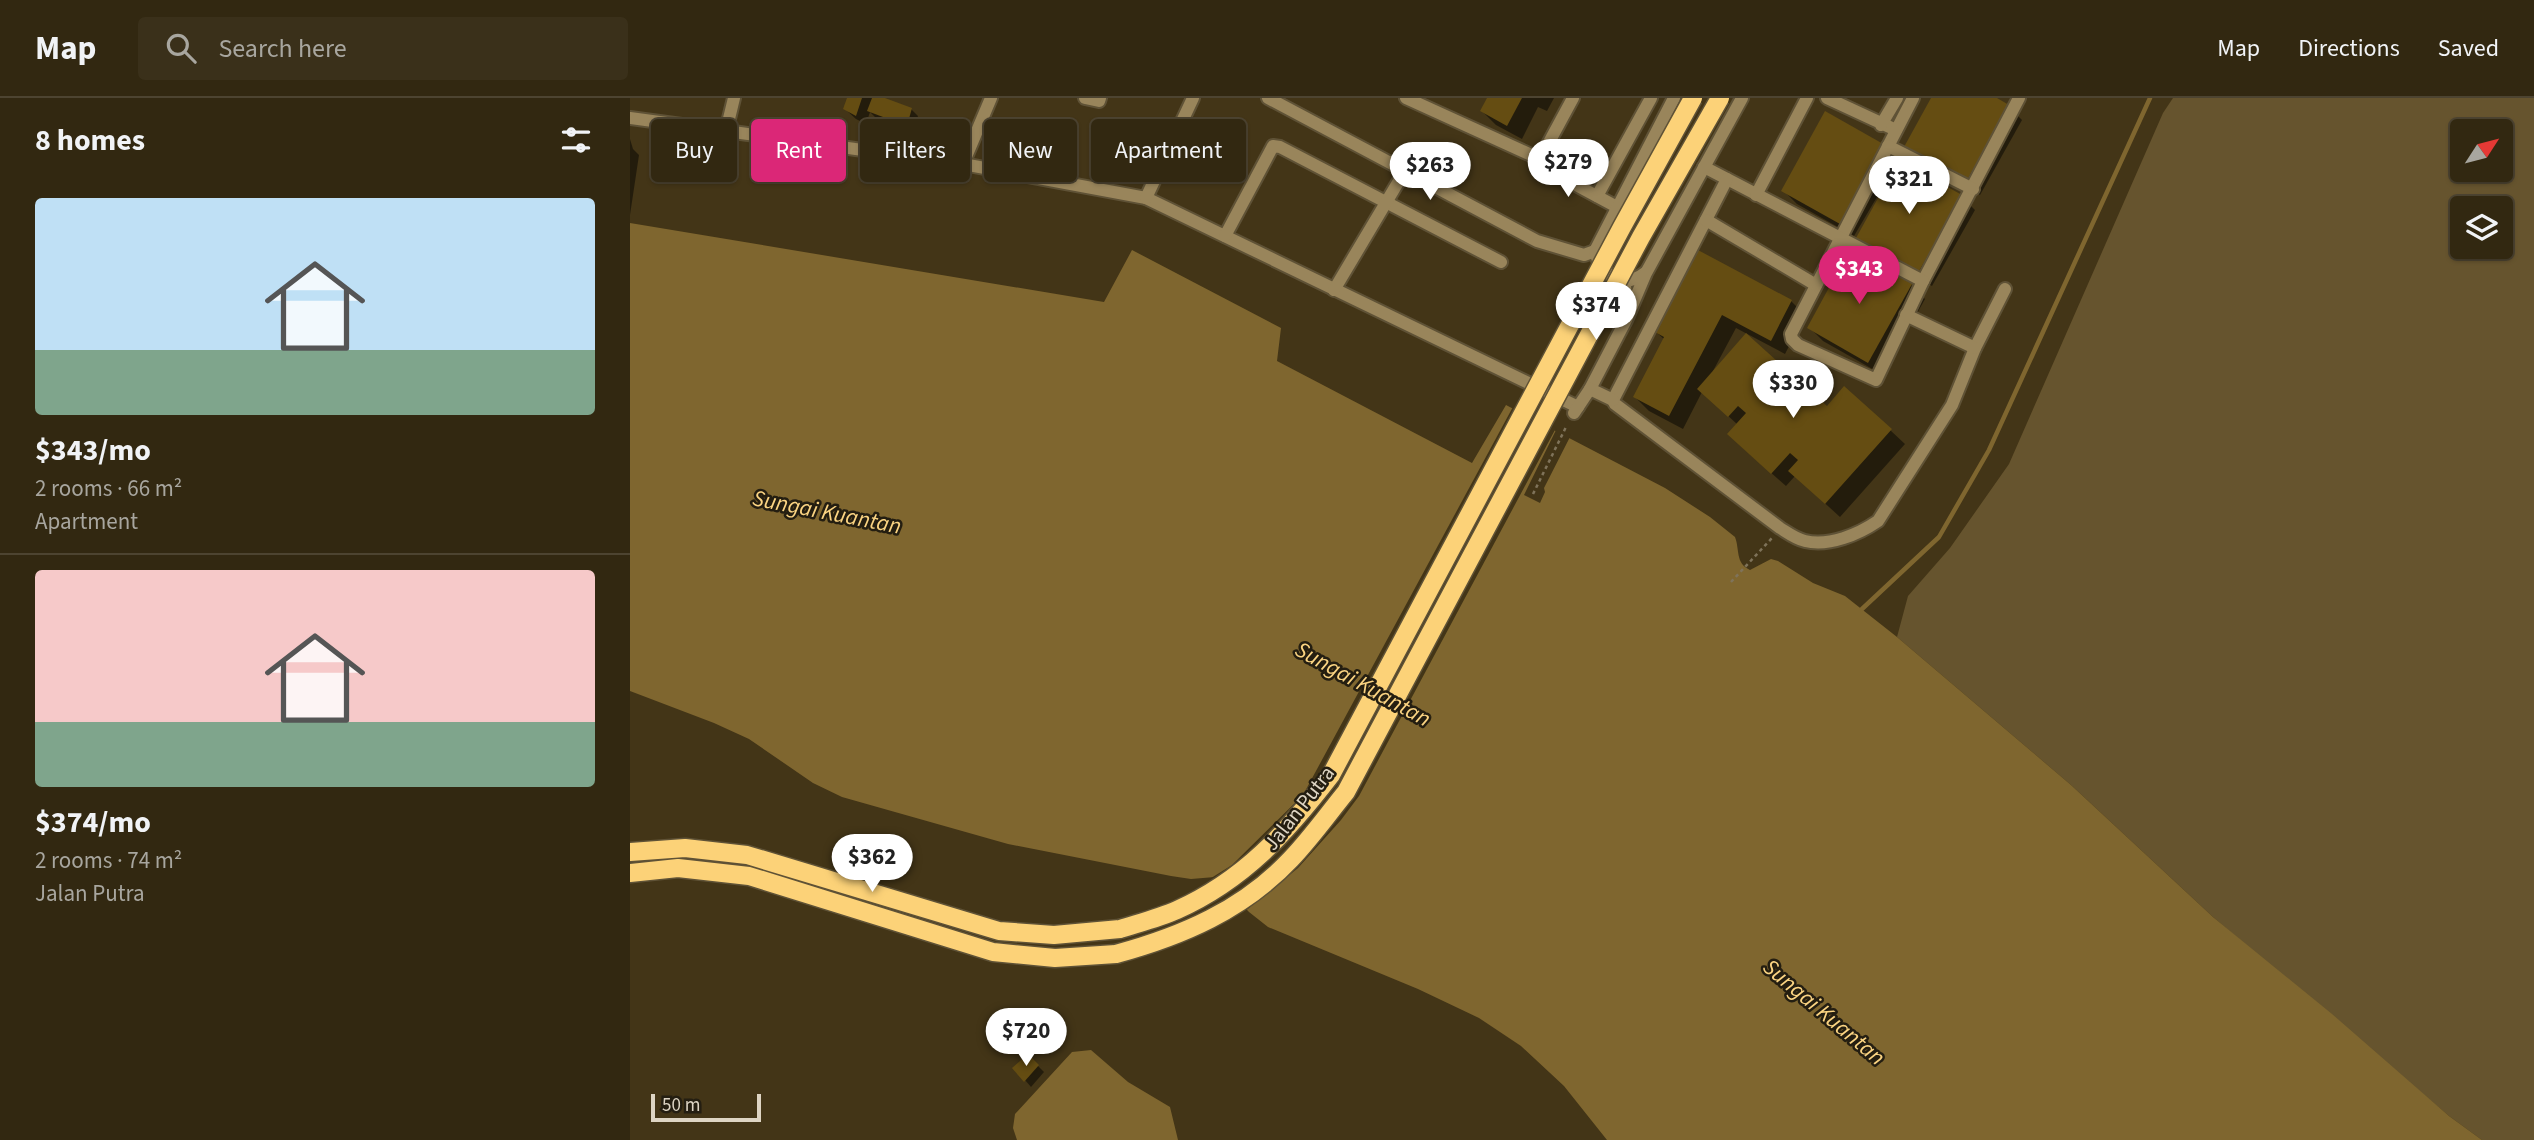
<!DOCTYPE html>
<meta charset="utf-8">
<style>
body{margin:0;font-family:"Source Sans 3",sans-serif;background:#3a301a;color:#f1f3f6;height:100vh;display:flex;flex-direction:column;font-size:26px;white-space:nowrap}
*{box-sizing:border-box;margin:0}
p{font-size:23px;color:#a8a69f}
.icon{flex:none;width:38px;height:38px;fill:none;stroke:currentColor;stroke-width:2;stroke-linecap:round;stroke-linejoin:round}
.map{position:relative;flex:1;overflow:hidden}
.side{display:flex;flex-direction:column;background:#322811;width:630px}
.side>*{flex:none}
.top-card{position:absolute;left:21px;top:21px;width:665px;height:63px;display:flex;gap:14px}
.needle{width:46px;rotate:54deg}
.fabs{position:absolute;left:1820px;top:21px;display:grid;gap:14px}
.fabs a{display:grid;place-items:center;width:63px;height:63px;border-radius:7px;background:#322811;box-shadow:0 2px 5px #0004,0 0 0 2px #4d4431;font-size:35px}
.scale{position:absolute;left:21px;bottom:18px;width:110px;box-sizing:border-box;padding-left:7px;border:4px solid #ded5c4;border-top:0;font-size:19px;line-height:24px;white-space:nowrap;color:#ded5c4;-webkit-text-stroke:5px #241e11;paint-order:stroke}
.price{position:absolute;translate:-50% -60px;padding:0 16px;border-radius:24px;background:#fff;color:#222;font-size:23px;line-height:46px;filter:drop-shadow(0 2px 4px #0008)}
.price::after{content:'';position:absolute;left:50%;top:42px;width:21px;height:16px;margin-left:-10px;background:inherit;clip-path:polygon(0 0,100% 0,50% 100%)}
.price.on{background:#db2777;color:#fff}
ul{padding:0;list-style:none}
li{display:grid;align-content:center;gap:14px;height:371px;padding:0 35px}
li+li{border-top:2px solid #4d4431}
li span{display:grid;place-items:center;height:217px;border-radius:7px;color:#555}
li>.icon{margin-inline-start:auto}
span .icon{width:126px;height:126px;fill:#fffc;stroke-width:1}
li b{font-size:30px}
h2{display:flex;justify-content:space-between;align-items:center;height:84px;padding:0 35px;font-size:30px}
.pill{padding:0 24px;border-radius:7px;background:#322811;box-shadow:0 2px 5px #0004,0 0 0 2px #4d4431;font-size:24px;line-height:63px}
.pill.on{background:#db2777;color:#fff}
header{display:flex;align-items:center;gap:42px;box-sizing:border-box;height:98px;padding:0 35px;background:#322811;border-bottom:2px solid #4d4431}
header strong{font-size:33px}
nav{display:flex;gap:38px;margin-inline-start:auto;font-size:24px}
.search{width:490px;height:63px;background:#3a301a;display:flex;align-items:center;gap:18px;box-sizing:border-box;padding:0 24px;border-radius:7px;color:#a8a69f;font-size:26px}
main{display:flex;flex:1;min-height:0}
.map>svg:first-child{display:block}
</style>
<header>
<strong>Map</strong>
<div class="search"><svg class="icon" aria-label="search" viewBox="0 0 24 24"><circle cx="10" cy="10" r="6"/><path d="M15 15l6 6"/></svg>Search here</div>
<nav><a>Map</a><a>Directions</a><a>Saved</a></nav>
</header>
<main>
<section class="side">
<h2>8 homes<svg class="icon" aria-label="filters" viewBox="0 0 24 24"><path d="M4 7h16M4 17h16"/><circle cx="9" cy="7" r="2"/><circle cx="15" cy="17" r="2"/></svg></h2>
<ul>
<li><span style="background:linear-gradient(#bfe0f5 70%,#7fa58c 0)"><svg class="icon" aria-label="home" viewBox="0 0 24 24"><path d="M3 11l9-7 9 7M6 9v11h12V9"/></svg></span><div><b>$343/mo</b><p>2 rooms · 66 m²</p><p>Apartment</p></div></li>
<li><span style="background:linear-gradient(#f6c9c9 70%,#7fa58c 0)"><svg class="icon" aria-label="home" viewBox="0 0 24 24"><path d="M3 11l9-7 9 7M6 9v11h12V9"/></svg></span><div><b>$374/mo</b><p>2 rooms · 74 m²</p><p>Jalan Putra</p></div></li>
</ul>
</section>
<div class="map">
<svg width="1904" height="1042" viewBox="0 0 1904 1042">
<rect width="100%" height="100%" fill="#433517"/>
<path fill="#66542e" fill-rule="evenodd" d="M 1543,0 L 1904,0 L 1904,1042 L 1852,1042 L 1819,1018 L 1583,819 L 1441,687 L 1267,539 L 1278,498 L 1320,450 L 1379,366 L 1533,15 ZM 1832,33 L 1871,33 L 1871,72 L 1832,72 ZM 1832,110 L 1871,110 L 1871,149 L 1832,149 Z"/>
<g fill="#7f662f">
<path d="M 0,125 L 474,204 L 502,152 L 651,230 L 647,263 L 842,365 L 876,307 L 1035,390 L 1080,419 L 1105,439 C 1110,452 1105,465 1120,472 L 1141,461 L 1148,463 L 1183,485 L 1215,498 L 1267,539 L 1441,687 L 1583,819 L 1702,916 L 1819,1018 L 1852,1042 L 977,1042 L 934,988 L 891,948 L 849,920 L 788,891 L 638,829 L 619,814 L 585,779 L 561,781 L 541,778 L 378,746 L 212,699 L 183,685 L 119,641 L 84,625 L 0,593 Z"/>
<polygon points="461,952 498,984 540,1009 548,1042 387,1042 383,1030 385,1016 442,954"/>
</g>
<g fill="#433517">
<polygon points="884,307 926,330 729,698 711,722 668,770 614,814 597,791 584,782 578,782 602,767 673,697"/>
<polygon points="927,330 941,337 914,390 915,394 910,405 894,397"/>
</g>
<g fill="#0007">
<polygon points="219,0 250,0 281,11 288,18 283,33 245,19 240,14 236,26 226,21 215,11"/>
<polygon points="859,0 924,0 917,13 908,9 892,41 866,27 852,13"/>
<polygon points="1303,0 1364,0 1378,8 1392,22 1350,97 1290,63"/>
<polygon points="0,41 3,51 9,57 0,117"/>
<polygon points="1254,48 1267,63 1331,98 1345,112 1302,188 1242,153 1228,140 1250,101 1247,99 1224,138 1167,106 1153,92"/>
<polygon points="1066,153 1161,203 1175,217 1155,256 1106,230 1083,273 1197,310 1215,290 1275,346 1210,419 1165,378 1156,388 1113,350 1108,327 1072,294 1053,331 1019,313 1005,299 1035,242 1025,233"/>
<polygon points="1221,153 1281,187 1295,201 1253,277 1193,243 1179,229"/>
<polygon points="398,958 414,974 401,989 395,982"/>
</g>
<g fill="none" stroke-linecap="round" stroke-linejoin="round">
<polyline stroke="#7f662f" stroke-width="4.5" points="1232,511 1309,439 1359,352 1520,0"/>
</g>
<g fill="#654d12">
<polygon points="217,0 232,0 226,18 213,11"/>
<polygon points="242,0 255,0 282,10 277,28 237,13"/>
<polygon points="857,0 892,0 877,28 850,13"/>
<polygon points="1301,0 1367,0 1379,7 1336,84 1274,49"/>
<polygon points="1195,13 1255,47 1210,126 1151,93"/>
<polygon points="1269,62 1332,97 1288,175 1226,140"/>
<polygon points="1066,151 1162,202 1141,243 1092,217 1039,318 1003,299 1034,239 1023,233"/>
<polygon points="1220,151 1282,186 1238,265 1177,230"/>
<polygon points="1116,235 1197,308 1214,288 1262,331 1195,406 1158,373 1168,362 1160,355 1141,376 1097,336 1116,315 1108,308 1098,319 1067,291"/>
<polygon points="398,956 409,967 394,984 382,970"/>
</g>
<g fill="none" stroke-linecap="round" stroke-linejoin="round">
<g stroke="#5f5236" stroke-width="16">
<g id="minor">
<polyline points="104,0 96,33 333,66 516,100 948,309"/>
<polyline points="455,0 469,3 470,0"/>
<polyline points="638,0 907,143 954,157 965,153"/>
<polyline points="776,0 910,61 948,88 987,109"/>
<polyline points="1197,0 1266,32"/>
<polyline points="1283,0 1161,236 1162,241 1168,247 1246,282 1293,183 1389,0"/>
<polyline points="0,20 96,33"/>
<polyline points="1251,27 1267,0"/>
<polyline points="1258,48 1343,91"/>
<polyline points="910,61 943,0"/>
<polyline points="333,66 361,0"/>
<polyline points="1074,69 1293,183"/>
<path d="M 1097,81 L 983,302 L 985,306 L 1150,430 C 1158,435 1166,441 1175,443 C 1199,449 1229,436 1248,423 L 1322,307 L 1345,250 L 1375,191"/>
<polyline points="1126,97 1177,0"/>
<polyline points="967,98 1021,0"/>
<polyline points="516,100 563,0"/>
<polyline points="1076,122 1186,187"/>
<polyline points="595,138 643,48 650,49 871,164"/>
<path d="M 1015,175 C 993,192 971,177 965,153 L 1044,0"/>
<polyline points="995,183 996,218"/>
<polyline points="704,192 776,71"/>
<polyline points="1276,217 1345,250"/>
<polyline points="960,291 996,222 1016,175 1112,0"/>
<polyline points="944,315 960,291 983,302"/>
</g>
</g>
<g stroke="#5f5236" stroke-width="21">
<g id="major">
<polyline points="0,754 55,750 117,757 369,833 424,837 490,831"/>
<polyline points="0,775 48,770 119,778 363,854 425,860 486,856"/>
</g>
</g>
<g stroke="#7f735a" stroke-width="2.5" stroke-dasharray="3.5 3.5" stroke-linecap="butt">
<polyline points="903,396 937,327"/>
<polyline points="1101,484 1142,440"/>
</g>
<use href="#minor" stroke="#99855b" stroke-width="12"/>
<use href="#major" stroke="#fcd278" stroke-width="18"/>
<g stroke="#5f5236" stroke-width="21" stroke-linecap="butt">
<g id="major-bridge">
<path d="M 490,831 C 509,825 529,820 547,812 C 614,782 657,734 701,677 L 992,129 L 1063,0"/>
<path d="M 486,856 C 552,838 613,812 661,761 C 681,740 698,716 716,694 L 1011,139 L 1090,0"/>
</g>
</g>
<use href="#major-bridge" stroke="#fcd278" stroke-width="18"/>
</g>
<g text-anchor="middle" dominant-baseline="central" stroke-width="5" stroke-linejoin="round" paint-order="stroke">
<g font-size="21" fill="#ded5c4" stroke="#241e11">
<text transform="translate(669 710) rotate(-52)">Jalan Putra</text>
</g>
<g font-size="23" font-style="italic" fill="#fbd482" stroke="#241e11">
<text transform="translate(197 414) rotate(11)">Sungai Kuantan</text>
<text transform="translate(733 586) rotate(29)">Sungai Kuantan</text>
<text transform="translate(1194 914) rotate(40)">Sungai Kuantan</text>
</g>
</g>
</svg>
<div class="fabs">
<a><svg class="needle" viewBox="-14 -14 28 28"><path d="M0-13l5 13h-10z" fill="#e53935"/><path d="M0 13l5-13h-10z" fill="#a8a69f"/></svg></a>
<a><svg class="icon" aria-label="layers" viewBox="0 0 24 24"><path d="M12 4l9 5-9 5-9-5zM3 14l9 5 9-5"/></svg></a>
</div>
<div class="scale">50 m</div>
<b class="price" style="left:938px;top:101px">$279</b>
<b class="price" style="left:800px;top:104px">$263</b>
<b class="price" style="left:1279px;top:118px">$321</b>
<b class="price on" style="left:1229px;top:208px">$343</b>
<b class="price" style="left:966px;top:244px">$374</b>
<b class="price" style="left:1163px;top:322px">$330</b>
<b class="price" style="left:242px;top:796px">$362</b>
<b class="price" style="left:396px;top:970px">$720</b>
<div class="top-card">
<a class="pill">Buy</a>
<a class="pill on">Rent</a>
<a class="pill">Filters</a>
<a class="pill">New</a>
<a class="pill">Apartment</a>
</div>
</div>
</main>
